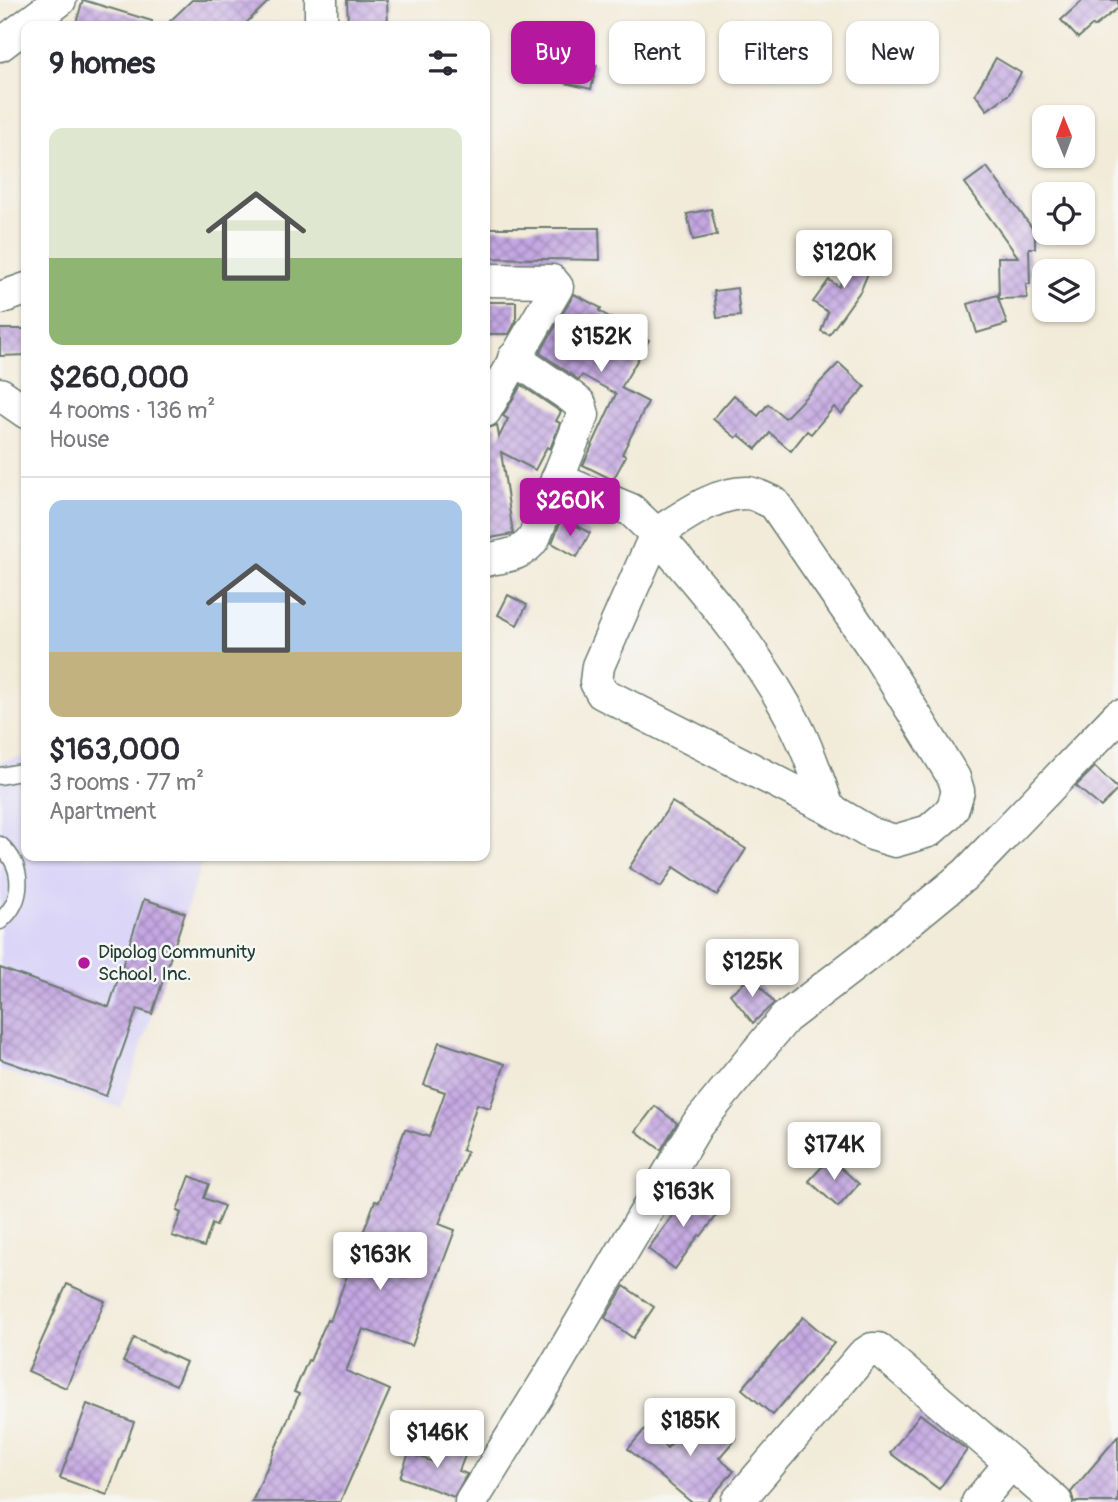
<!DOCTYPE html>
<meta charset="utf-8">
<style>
body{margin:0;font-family:Pangolin,sans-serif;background:#f7f7f7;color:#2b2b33;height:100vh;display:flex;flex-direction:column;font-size:26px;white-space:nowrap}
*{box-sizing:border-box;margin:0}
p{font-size:23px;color:#7c7c81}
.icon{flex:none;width:38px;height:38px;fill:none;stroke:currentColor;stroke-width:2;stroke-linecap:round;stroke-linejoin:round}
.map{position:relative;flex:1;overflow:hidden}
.sheet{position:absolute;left:21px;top:21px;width:469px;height:840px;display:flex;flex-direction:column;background:#fff;border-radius:14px;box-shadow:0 2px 5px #0004}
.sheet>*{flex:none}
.banner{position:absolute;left:511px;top:21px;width:500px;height:63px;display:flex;gap:14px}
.needle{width:46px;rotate:359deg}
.buttons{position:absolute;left:1032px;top:105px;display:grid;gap:14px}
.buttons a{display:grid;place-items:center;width:63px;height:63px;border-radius:14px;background:#fff;box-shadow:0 2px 5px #0004;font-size:35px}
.price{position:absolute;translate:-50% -60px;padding:0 16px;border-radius:7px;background:#fff;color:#222;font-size:23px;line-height:46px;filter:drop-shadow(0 2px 4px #0008)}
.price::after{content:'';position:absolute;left:50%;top:42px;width:21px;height:16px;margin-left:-10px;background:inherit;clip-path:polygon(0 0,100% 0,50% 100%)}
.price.on{background:#b5179e;color:#fff}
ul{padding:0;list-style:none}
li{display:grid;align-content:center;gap:14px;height:371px;padding:0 28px}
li+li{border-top:2px solid #e1e1e2}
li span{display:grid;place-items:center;height:217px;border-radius:14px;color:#555}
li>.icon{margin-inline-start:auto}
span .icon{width:126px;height:126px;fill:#fffc;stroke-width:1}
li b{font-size:30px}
h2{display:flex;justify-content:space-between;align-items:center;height:84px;padding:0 28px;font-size:30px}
.chip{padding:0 24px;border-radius:14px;background:#fff;box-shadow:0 2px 5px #0004;font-size:24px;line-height:63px}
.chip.on{background:#b5179e;color:#fff}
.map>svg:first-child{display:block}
</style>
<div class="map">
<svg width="1118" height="1502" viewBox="0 0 1118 1502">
<defs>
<pattern id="building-cross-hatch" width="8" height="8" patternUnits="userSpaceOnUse" patternTransform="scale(1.75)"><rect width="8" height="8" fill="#c4a7e2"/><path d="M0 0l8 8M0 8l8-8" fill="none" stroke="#9f89b8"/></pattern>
</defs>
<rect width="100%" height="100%" fill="#f6f6f2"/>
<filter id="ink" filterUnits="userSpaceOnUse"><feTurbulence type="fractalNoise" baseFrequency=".0143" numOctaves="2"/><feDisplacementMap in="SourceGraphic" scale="14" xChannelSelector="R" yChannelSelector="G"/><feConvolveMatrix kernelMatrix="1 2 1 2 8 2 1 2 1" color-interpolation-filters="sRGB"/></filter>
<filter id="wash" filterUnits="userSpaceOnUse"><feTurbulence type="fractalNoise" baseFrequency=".00686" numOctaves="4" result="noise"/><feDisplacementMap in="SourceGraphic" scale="28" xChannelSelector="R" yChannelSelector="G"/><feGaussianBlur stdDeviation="1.57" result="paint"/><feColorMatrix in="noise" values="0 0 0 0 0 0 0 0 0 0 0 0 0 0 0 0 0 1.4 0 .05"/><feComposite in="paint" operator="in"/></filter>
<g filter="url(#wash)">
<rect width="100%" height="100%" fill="#f2ebd9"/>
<polygon fill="#dbd6f7" points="26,756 26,856 204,856 121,1108 0,1070 0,762"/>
<g id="blocks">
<g fill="url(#building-cross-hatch)">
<polygon points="83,0 152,21 152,26 75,26"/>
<polygon points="192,0 270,0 243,26 165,26"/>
<polygon points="347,0 387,0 388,26 348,26"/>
<polygon points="1083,0 1118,0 1118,8 1094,27 1093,25 1078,38 1061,20"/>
<polygon points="996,58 1021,73 1009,94 987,110 975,94"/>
<polygon points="571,59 597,65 591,89 565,83"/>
<polygon points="987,167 1035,232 1035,248 1029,248 1030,284 1026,284 1027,298 999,299 998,257 1018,257 965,183"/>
<polygon points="711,209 717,235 693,240 687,214"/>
<polygon points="485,228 599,228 600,260 485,258"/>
<polygon points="855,249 875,256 861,290 829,335 821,331 828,312 813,302 829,280 839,287"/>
<polygon points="737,288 740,316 717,318 714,291"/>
<polygon points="574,294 601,308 599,311 649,340 621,388 648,402 622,454 626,456 613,480 583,465 616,394 582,375 579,380 540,353"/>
<polygon points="997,295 1007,324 977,333 968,304"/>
<polygon points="485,302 516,302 516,321 509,334 485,334"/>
<polygon points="0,329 26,329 26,355 0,356"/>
<polygon points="839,363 865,387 841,414 834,407 811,434 807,431 791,451 770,433 756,449 739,435 736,438 713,419 734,395 758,416 768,404 785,418"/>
<polygon points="521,385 561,412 556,421 560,423 550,449 547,447 535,470 501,452 513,534 485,539 485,429 497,425 499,437 508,419 503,416"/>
<polygon points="562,518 590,533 577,557 552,543"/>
<polygon points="508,595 527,605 517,625 498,615"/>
<polygon points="1095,767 1118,789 1101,807 1076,786"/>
<polygon points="672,802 746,849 717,895 674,867 661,887 629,868"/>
<polygon points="144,899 185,913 152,1014 137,1009 106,1096 0,1059 0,968 109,1007"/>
<polygon points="752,976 774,1003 753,1023 730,994"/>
<polygon points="439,1042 505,1064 490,1108 477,1104 462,1150 467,1152 439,1224 455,1230 412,1346 363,1329 346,1371 390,1390 340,1502 252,1502 299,1394 294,1392 308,1360 310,1361 327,1320 330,1321 375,1201 379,1202 405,1129 429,1137 445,1092 424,1085"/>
<polygon points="655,1106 677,1123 661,1150 636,1131"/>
<polygon points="830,1158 859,1184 838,1207 809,1181"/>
<polygon points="190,1176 209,1184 204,1198 224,1206 216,1226 212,1224 204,1247 172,1236 181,1213 177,1211"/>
<polygon points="687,1189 718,1214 701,1236 699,1235 675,1269 648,1249 674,1214 669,1211"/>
<polygon points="67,1284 105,1301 66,1388 28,1371"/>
<polygon points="624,1286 654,1307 633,1338 605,1318"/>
<polygon points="803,1317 834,1343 773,1415 742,1389"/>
<polygon points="134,1338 186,1362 176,1385 123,1362"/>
<polygon points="87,1404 134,1422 107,1495 60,1478"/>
<polygon points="701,1409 736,1438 719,1458 734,1471 707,1502 691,1502 628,1449 645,1429 667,1448"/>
<polygon points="920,1414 967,1450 939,1489 890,1453"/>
<polygon points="1118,1436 1118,1502 1074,1502 1071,1492"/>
<polygon points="440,1443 466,1453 459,1471 467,1474 454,1497 400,1477 409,1453 433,1462"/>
</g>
</g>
</g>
<g filter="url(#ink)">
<use href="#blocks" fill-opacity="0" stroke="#697a6e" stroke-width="2"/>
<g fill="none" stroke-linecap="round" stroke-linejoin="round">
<g stroke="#697a6e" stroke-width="19">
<g id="lane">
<polyline points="0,776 26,771"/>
<path d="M 0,845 C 24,866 25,900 0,921"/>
</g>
</g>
<g stroke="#697a6e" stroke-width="35">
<g id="street">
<polyline points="321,26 321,0"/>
<polyline points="0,45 60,0"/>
<polyline points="485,280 552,281 557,287 485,411"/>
<polyline points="0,298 26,289"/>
<polyline points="0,394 26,412"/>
<path d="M 557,479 L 631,510 L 656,534 L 598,666 L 596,682 L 602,693 L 828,808 L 872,834 L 895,841 L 929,831 L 945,817 L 953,808 L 958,791 L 954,778 L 878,655 L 774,503 C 766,500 756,494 748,493 C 715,492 683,517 656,534 C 708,594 761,656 797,728 C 810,754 819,782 828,808"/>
<path d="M 485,560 C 505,556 522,556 534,538 L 583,415 L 580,404 L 570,396 L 514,358"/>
<polyline points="471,1502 550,1375 697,1125 785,1018 871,952 967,873 1118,716"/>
<polyline points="737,1502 863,1355 872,1349 878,1349 1011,1463"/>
<polyline points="978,1502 1011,1463 1056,1502"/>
</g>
</g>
<use href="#lane" stroke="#fff" stroke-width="16"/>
<use href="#street" stroke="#fff" stroke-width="32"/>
</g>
</g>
<circle fill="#b5179e" stroke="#f6f6f2" stroke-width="2.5" cx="84" cy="963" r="7"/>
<g text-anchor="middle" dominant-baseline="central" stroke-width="5" stroke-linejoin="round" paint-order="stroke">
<g font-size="19" fill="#1f3d34" stroke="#f6f6f2" text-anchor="start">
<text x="98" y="952">Dipolog Community<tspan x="98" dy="22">School, Inc.</tspan></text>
</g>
</g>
</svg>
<div class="buttons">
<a><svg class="needle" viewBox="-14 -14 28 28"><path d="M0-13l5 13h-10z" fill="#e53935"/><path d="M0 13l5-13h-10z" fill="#7c7c81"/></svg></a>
<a><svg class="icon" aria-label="locate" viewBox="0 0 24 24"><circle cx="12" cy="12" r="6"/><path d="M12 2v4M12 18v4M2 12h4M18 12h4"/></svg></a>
<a><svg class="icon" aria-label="layers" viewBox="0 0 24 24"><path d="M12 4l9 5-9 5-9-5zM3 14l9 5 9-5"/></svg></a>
</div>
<b class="price" style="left:844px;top:290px">$120K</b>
<b class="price" style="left:601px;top:374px">$152K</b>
<b class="price on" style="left:570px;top:538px">$260K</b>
<b class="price" style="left:752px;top:999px">$125K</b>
<b class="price" style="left:834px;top:1182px">$174K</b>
<b class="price" style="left:683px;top:1229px">$163K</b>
<b class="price" style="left:380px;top:1292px">$163K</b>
<b class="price" style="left:690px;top:1458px">$185K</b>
<b class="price" style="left:437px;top:1470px">$146K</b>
<div class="banner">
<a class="chip on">Buy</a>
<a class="chip">Rent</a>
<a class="chip">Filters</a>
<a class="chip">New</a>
</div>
<section class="sheet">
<h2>9 homes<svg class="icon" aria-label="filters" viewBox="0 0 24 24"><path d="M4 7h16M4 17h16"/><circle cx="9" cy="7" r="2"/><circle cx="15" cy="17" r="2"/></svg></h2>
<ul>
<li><span style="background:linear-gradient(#dfe7d0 60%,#8fb573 0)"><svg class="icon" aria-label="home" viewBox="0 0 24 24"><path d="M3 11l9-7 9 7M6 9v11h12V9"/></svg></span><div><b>$260,000</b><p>4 rooms · 136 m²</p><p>House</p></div></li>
<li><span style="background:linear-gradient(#a9c7e8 70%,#c2b280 0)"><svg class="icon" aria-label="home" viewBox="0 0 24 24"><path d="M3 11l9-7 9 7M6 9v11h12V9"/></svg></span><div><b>$163,000</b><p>3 rooms · 77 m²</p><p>Apartment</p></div></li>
</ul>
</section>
</div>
